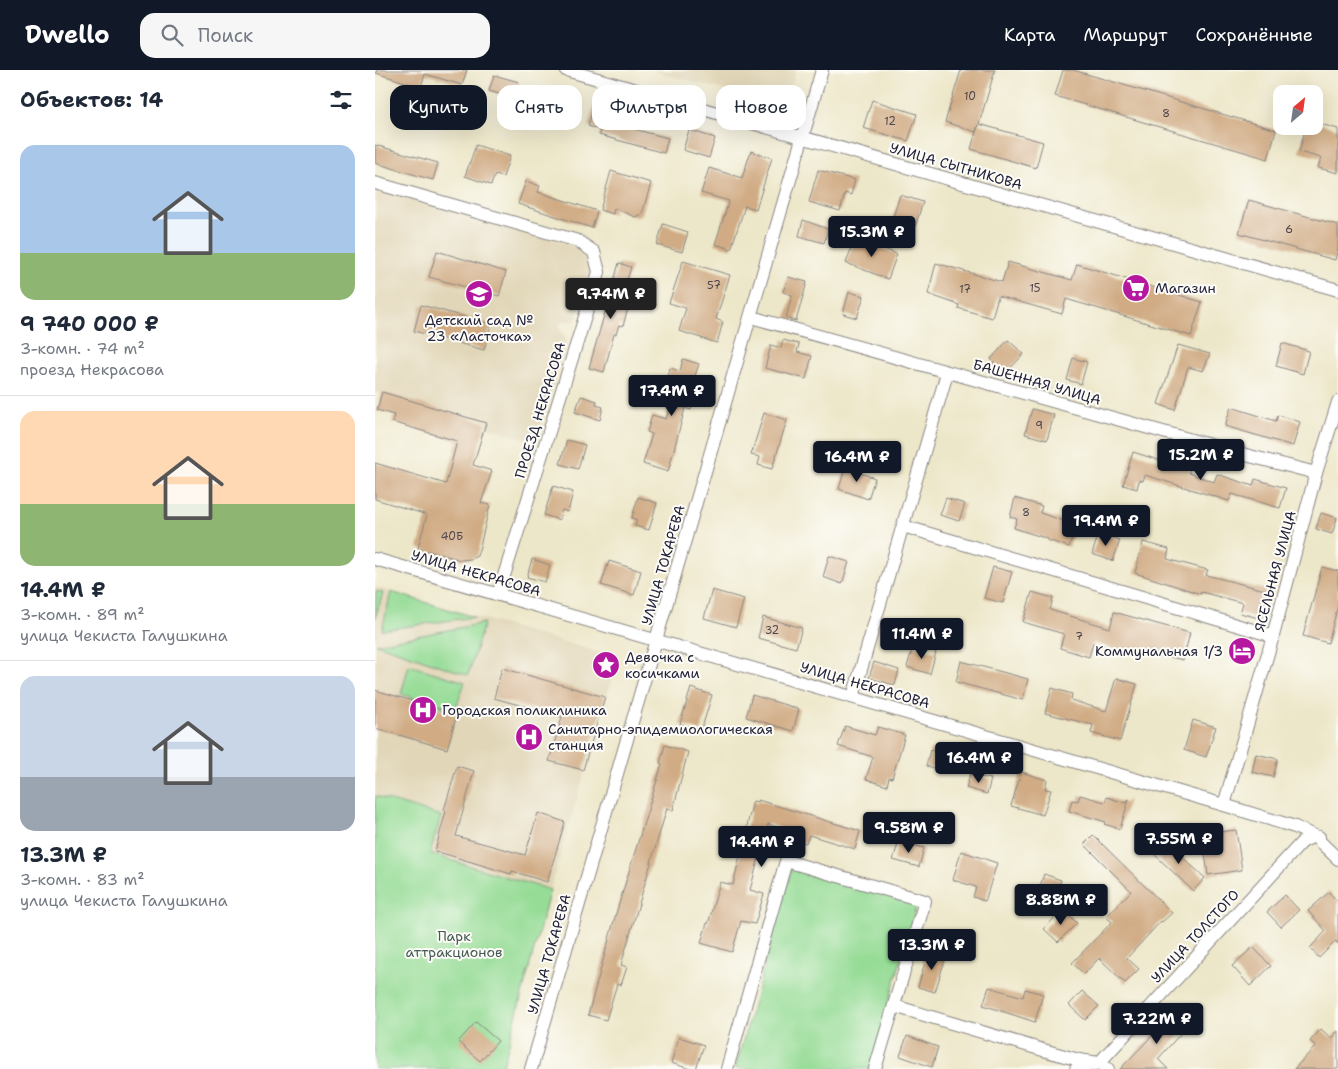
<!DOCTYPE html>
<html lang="ru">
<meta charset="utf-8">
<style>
body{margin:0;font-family:"Shantell Sans",sans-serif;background:#f6f6f7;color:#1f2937;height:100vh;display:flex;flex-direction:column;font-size:19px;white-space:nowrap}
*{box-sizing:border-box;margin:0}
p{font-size:16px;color:#747a83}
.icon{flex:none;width:28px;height:28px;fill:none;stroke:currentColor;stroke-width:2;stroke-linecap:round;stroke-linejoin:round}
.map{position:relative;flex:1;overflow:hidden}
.details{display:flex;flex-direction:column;background:#fff;width:375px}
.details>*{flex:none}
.guide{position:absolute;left:15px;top:15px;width:475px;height:45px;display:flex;gap:10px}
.needle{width:32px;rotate:29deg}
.tools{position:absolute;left:898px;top:15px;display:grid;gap:10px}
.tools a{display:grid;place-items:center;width:50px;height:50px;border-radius:10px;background:#fff;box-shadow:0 5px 20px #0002;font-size:25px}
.price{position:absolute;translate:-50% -42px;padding:0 11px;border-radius:5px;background:#111827;color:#fff;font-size:16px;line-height:32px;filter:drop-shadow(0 1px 2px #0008)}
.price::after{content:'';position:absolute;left:50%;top:30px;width:15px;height:11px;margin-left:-8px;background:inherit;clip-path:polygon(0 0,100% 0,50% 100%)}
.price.selected{background:#222;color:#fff}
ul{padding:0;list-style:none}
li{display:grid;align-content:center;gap:10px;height:265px;padding:0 20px}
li+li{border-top:1px solid #e0e1e3}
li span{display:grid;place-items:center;height:155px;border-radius:15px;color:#555}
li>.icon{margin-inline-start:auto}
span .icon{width:90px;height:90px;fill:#fffc;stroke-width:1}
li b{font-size:21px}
h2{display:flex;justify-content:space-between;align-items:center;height:60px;padding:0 20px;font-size:21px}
.chip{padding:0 18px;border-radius:15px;background:#fff;box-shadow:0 5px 20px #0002;font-size:18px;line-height:45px}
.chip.selected{background:#111827;color:#fff}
header{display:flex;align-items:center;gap:30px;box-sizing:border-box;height:70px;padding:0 25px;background:#111827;color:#fff}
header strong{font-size:24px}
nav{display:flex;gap:28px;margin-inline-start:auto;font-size:18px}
.search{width:350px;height:45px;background:#f6f6f7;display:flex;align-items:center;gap:12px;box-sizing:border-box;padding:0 18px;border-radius:15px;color:#747a83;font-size:19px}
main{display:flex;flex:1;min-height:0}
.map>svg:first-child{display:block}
</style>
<header>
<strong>Dwello</strong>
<div class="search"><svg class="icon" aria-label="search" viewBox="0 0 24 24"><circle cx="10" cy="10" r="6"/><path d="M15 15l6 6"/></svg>Поиск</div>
<nav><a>Карта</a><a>Маршрут</a><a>Сохранённые</a></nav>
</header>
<main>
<section class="details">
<h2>Объектов: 14<svg class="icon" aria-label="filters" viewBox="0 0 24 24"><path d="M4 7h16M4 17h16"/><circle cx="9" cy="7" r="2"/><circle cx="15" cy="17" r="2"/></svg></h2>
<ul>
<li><span style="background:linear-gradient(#a9c7e8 70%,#8fb573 0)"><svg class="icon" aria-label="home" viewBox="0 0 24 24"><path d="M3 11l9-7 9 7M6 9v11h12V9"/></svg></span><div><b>9 740 000 ₽</b><p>3-комн. · 74 m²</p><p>проезд Некрасова</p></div></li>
<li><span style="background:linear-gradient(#ffd9b3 60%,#8fb573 0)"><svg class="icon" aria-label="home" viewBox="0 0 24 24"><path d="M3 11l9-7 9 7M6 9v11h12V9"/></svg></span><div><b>14.4M ₽</b><p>3-комн. · 89 m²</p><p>улица Чекиста Галушкина</p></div></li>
<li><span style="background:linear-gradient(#c9d6e8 65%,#9aa5b1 0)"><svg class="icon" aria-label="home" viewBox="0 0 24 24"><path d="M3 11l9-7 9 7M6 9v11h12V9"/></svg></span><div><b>13.3M ₽</b><p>3-комн. · 83 m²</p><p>улица Чекиста Галушкина</p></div></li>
</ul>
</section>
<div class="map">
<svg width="963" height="999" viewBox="0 0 963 999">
<rect width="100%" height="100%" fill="#fdfcf7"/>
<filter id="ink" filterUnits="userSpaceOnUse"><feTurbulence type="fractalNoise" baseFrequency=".02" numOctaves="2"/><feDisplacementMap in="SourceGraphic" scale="10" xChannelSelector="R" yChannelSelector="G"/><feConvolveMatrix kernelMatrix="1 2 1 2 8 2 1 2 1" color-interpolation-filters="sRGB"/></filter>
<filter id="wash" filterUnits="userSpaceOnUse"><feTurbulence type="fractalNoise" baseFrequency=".0096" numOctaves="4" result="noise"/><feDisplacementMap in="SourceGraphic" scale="20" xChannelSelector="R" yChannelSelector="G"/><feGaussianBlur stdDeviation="1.12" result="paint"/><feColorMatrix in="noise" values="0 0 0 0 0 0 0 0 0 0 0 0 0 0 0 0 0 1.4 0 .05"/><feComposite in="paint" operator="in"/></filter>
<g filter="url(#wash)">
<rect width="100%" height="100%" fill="#ede7c9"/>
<g fill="#e1d6b7">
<polygon points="275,0 421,0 410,37"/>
<polygon points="0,119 208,178 217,198 200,251 185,252 184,258 192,271 162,367 151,369 0,322"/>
<polygon points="0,517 243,588 175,820 55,784 66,746 0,726"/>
</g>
<g fill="#96dc96" stroke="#5c7f68">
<polygon points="1,521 8,523 0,549"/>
<polygon points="16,522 99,547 7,560"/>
<polygon points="109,553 93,605 1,574"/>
<polygon points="34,595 90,612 80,641 26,624"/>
<polygon points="0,726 66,746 55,784 175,820 127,999 0,999"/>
<polygon points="417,797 542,833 495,999 360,999"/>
</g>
<g id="blocks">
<g fill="#d0ab84">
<polygon points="2,0 92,0 87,15 50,4 46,17 1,3"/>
<polygon points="586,0 620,0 604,54 668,72 661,98 596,79 603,55 601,62 570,52"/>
<polygon points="688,0 698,0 901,60 893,89 680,26"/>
<polygon points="119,5 144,12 140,24 175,32 171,49 150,44 147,51 130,44 137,28 114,21"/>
<polygon points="497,30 542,44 533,71 488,58"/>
<polygon points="219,35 251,44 247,56 293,68 289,83 224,65 225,60 213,56"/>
<polygon points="939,52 963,59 963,103 943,98 946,88 924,82 931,56 939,56"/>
<polygon points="314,60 340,68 334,88 308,80"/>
<polygon points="0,75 63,93 58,110 0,93"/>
<polygon points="101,75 135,86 128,107 120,105 116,115 90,106"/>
<polygon points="376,81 397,88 381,139 370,136 356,179 340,174 354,131 326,123 334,98 367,108"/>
<polygon points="443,100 480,110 476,125 470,123 465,141 434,132"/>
<polygon points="236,101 276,113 267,144 260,147 239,138 238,144 225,140"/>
<polygon points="151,111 165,116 163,122 222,141 217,158 143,134"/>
<polygon points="525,125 548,132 538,163 515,156"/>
<polygon points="874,130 963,155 963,179 960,190 864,163"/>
<polygon points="428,150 453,159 449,173 424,166"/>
<polygon points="288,154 313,162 307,182 282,175"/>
<polygon points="480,168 522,184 513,209 471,193"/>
<polygon points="62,181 131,202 124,226 54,207"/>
<polygon points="308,191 355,205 341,249 348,252 342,273 304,261 311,238 294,233"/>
<polygon points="633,192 697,210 702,194 827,232 816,266 691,229 687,244 623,226 617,248 583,238 584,235 553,224 561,193 627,212"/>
<polygon points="244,193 256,197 244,236 253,238 248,256 244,255 241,264 239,264 229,302 214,298"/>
<polygon points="413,207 432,212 421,251 411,248 417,225 408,222"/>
<polygon points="474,222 489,226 482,248 468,244"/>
<polygon points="46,235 116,254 109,280 39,261"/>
<polygon points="408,270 424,274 422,282 437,286 431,309 390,298 396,275 406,278"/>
<polygon points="633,270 649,284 627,307 615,296 619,292 616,289"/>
<polygon points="907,273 934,281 928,304 901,296"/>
<polygon points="803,275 835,284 828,301 813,297 800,340 783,334"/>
<polygon points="698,288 712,292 706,314 692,310"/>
<polygon points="308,289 324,294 320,306 330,309 326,320 317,317 315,324 320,326 316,340 310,338 293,402 268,394 277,364 272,362 277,345 291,349 302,312 292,310 295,298 305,301"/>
<polygon points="7,322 111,353 98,395 117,401 106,433 115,435 104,480 102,486 96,489 86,490 43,478 52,445 0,429 0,393 71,414 82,371 17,352 19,345 2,340"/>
<polygon points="206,326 222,331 221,335 228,337 225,350 200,342"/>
<polygon points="856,337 901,351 903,345 925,352 918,376 850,356"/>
<polygon points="657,339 679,345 672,370 650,364"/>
<polygon points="389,343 412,350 397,399 383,395 385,387 376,385"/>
<polygon points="192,370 210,375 203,399 185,394"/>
<polygon points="758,382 793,393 794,391 815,397 814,403 839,412 842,404 878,416 880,409 911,418 905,438 857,424 854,431 770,405 768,411 764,410 762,419 748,415"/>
<polygon points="470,398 500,408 493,429 464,419"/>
<polygon points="178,416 198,422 193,442 187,440 184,450 169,445"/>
<polygon points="263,427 282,433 274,460 260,456 262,450 257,448"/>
<polygon points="571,428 590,434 584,451 565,445"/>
<polygon points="640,428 667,436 665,443 701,455 694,477 672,470 673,469 639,458 642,449 635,447"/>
<polygon points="946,443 962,448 957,464 941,459"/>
<polygon points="724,463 745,470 738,491 717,484"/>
<polygon points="768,472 794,479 792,489 833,500 831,505 894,521 887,549 865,543 868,533 826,522 826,524 760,503"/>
<polygon points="454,486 474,492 467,514 448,507"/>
<polygon points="157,489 175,495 170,512 152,507"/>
<polygon points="234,491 266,501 259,525 226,515"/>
<polygon points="618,497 637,502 628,533 609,528"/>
<polygon points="947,497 963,501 963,535 953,573 928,566"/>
<polygon points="337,520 369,529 361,557 329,548"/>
<polygon points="657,522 678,528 675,540 735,558 739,542 815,563 808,590 767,580 765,586 718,573 714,587 685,578 689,564 648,552"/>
<polygon points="388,547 427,558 421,578 383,568"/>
<polygon points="538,576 561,582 555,604 532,597"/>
<polygon points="586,591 653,609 648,630 581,612"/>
<polygon points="499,592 524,600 520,615 494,608"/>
<polygon points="127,598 230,627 208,700 174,691 187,647 119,628"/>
<polygon points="741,608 762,614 745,671 716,663 718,655 670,643 677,618 697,624 696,630 731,641"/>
<polygon points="316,618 337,625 326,661 305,654"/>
<polygon points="0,620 82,644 72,679 0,658"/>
<polygon points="377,625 424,639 418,661 371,647"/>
<polygon points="818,650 841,657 831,687 809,680"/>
<polygon points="470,656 500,665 503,657 530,665 517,708 514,707 512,716 491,709 498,687 463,676"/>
<polygon points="290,675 313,682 298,740 292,738 256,861 246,895 252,897 246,915 242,914 231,950 213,945 240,847 287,694 285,693"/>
<polygon points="555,680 577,686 573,702 551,696"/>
<polygon points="881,684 903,689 898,707 877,702"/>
<polygon points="82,696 99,701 81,766 150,785 163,743 190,752 172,812 137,801 136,804 60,781 71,741 69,740"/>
<polygon points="646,702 672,710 670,719 676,720 668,745 636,736"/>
<polygon points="595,704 616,709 612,724 591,718"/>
<polygon points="705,725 730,732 732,727 750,733 754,729 745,759 729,754 731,752 694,741 697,730 703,731"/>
<polygon points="383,730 485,761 480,779 434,765 431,773 416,768 418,762 393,754 375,820 389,824 380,854 366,851 357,882 326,873 332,853 333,854 345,812 358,815 378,731 383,732"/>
<polygon points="861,760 867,800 833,805 827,764"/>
<polygon points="718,765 797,843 787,852 786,851 752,888 764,899 750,913 724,888 709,904 697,893 737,852 731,847 756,821 709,774"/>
<polygon points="789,770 830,808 818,821 777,782"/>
<polygon points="524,771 549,778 544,797 518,790"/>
<polygon points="586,781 622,793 610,831 598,827 601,817 578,810"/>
<polygon points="669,804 686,810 681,828 663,822"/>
<polygon points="954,822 963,832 963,874 961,871 944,888 935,878 951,861 933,841"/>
<polygon points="910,825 924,840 906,857 892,842"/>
<polygon points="688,839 702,853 683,872 669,859"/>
<polygon points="878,877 896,896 875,916 857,896"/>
<polygon points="553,881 571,886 560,922 543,917"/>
<polygon points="614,917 648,927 650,919 668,924 660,952 608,935"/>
<polygon points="707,921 724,936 710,950 694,935"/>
<polygon points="800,942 814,954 783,989 793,999 745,999"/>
<polygon points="101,952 123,971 105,991 83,972"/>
<polygon points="946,959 956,968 963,961 963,999 919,999 941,976 935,971"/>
<polygon points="532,966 563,977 557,997 525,986"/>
<polygon points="304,967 329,975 321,999 316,999 296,993"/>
</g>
</g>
</g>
<g filter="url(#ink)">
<use href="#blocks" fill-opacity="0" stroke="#888482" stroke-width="1"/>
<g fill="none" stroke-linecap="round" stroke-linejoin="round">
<g stroke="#888482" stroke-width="14">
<g id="minor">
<polyline points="191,0 963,220"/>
<polyline points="0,113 203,171 219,182 224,202 123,525"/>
<polyline points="376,247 867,384 941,403"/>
<polyline points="528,456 898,566"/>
<polyline points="0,489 849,735 920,757 939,766 963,789"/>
<polyline points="478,627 572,303"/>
<polyline points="849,735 898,566 941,403 963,332"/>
<polyline points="519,936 668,980 704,990 724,993 733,999"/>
<polyline points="156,999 447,0"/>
<polyline points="352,999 411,791 550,831 500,999"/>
<polyline points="701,999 724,993 927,772 939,766 944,767"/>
</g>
</g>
<use href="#minor" stroke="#fff" stroke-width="12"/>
</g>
</g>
<defs>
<g id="supermarket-disc" transform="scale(1.4375)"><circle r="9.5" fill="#b5179e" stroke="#fdfcf7"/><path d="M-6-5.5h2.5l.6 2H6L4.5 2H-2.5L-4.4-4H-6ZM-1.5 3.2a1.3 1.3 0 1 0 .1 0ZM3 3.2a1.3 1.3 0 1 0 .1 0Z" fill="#fff"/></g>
<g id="school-disc" transform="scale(1.4375)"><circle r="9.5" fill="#b5179e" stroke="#fdfcf7"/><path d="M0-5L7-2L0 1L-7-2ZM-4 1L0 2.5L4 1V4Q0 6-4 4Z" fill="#fff"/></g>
<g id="hotel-disc" transform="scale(1.4375)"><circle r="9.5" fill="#b5179e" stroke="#fdfcf7"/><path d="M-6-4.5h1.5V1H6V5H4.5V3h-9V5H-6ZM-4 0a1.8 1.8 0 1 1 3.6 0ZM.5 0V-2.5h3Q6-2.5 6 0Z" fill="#fff"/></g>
<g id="sight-disc" transform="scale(1.4375)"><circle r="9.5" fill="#b5179e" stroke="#fdfcf7"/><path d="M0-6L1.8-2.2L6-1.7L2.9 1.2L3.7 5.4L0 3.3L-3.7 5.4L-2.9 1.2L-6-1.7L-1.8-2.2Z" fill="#fff"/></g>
<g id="hospital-disc" transform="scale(1.4375)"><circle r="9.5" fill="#b5179e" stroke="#fdfcf7"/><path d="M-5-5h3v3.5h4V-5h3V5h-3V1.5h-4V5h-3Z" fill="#fff"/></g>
</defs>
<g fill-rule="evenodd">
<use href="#supermarket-disc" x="761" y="218"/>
<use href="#school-disc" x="104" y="224"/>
<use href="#hotel-disc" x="867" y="581"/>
<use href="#sight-disc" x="231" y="595"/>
<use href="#hospital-disc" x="48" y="640"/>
<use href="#hospital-disc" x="154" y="667"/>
</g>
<g text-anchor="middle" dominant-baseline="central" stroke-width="4" stroke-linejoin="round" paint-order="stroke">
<g font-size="11" fill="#4e444d">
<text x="595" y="26">10</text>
<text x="791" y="43">8</text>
<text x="515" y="51">12</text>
<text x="914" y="159">6</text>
<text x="339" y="215">57</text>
<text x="660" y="218">15</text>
<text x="590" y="219">17</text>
<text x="664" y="355">9</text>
<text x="651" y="442">8</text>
<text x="77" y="466">40Б</text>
<text x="397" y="560">32</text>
<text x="704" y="566">7</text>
</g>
<g font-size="14" fill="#22223b" stroke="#fdfcf7">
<text transform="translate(581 96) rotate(16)">УЛИЦА СЫТНИКОВА</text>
<text transform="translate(662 312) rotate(16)">БАШЕННАЯ УЛИЦА</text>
<text transform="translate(165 340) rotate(-73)">ПРОЕЗД НЕКРАСОВА</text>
<text transform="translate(288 495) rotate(-74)">УЛИЦА ТОКАРЕВА</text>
<text transform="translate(900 501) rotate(-75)">ЯСЕЛЬНАЯ УЛИЦА</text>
<text transform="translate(101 503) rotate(16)">УЛИЦА НЕКРАСОВА</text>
<text transform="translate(490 615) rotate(16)">УЛИЦА НЕКРАСОВА</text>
<text transform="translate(820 866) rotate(-47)">УЛИЦА ТОЛСТОГО</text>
<text transform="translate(174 884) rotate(-74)">УЛИЦА ТОКАРЕВА</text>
</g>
<g font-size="14" fill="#22223b" stroke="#fdfcf7" text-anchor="start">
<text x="780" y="218">Магазин</text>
<text x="104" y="250" text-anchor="middle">Детский сад №<tspan x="104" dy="16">23 «Ласточка»</tspan></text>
<text x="848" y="581" text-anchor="end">Коммунальная 1/3</text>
<text x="250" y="587">Девочка с<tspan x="250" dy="16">косичками</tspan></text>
<text x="67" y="640">Городская поликлиника</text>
<text x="173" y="659">Санитарно-эпидемиологическая<tspan x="173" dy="16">станция</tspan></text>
</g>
<g font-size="14" fill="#455a56" stroke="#fdfcf7">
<text x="79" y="866">Парк<tspan x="79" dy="16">аттракционов</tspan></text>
</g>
</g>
</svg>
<div class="tools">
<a><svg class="needle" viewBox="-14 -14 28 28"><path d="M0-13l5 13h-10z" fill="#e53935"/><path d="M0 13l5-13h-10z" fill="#747a83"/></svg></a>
</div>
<b class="price" style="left:497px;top:188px">15.3M ₽</b>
<b class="price selected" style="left:236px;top:250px">9.74M ₽</b>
<b class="price" style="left:297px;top:347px">17.4M ₽</b>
<b class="price" style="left:826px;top:411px">15.2M ₽</b>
<b class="price" style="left:482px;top:413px">16.4M ₽</b>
<b class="price" style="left:731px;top:477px">19.4M ₽</b>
<b class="price" style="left:547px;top:590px">11.4M ₽</b>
<b class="price" style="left:604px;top:714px">16.4M ₽</b>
<b class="price" style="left:534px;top:784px">9.58M ₽</b>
<b class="price" style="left:804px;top:795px">7.55M ₽</b>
<b class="price" style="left:387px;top:798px">14.4M ₽</b>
<b class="price" style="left:686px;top:856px">8.88M ₽</b>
<b class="price" style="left:557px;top:901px">13.3M ₽</b>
<b class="price" style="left:782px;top:975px">7.22M ₽</b>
<div class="guide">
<a class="chip selected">Купить</a>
<a class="chip">Снять</a>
<a class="chip">Фильтры</a>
<a class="chip">Новое</a>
</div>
</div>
</main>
